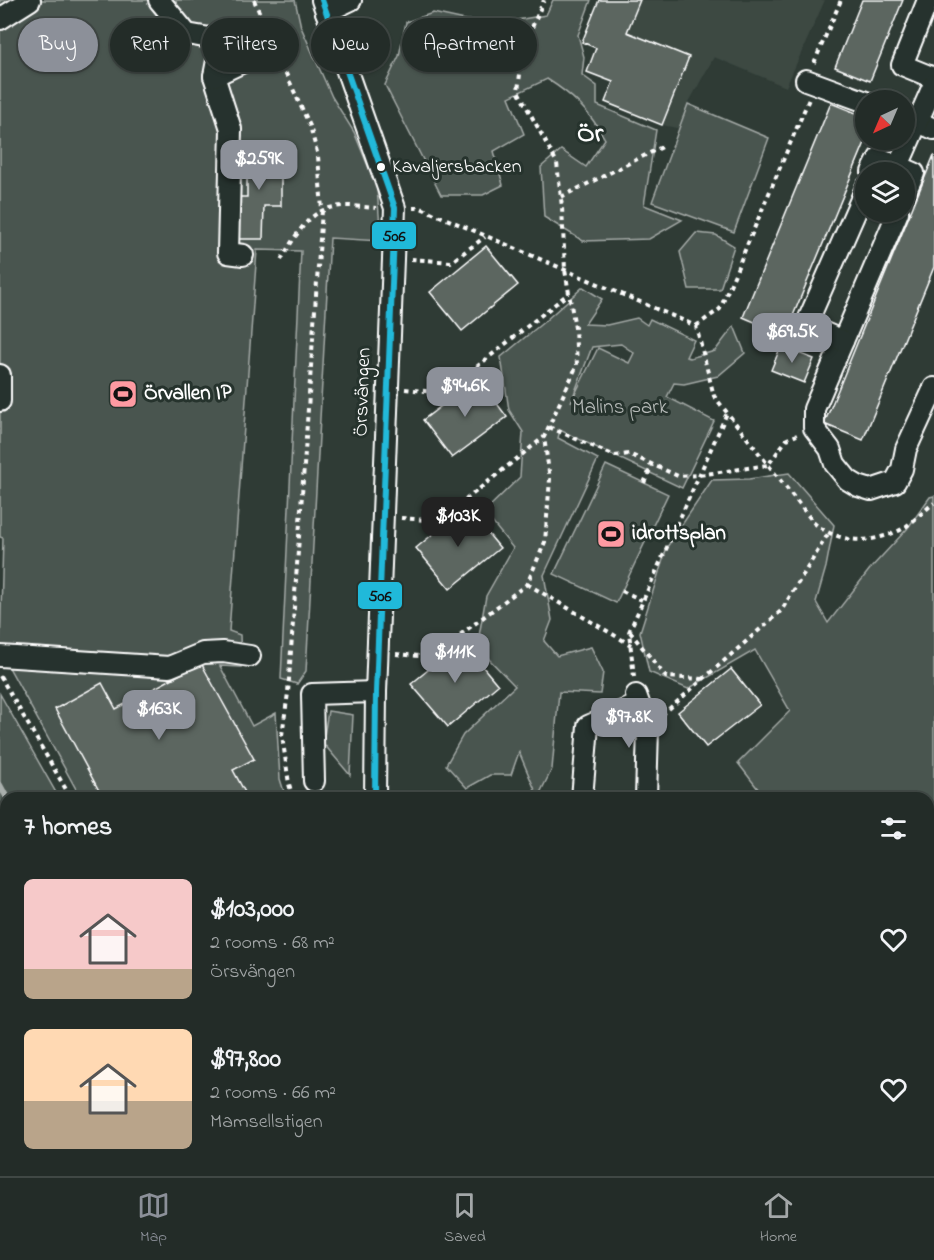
<!DOCTYPE html>
<meta charset="utf-8">
<style>
body{margin:0;font-family:"Indie Flower",sans-serif;background:#2b3430;color:#f1f3f6;height:100vh;display:flex;flex-direction:column;font-size:22px;white-space:nowrap}
*{box-sizing:border-box;margin:0}
p{font-size:20px;color:#a3a7a8}
.icon{flex:none;width:33px;height:33px;fill:none;stroke:currentColor;stroke-width:2;stroke-linecap:round;stroke-linejoin:round}
.map{position:relative;flex:1;overflow:hidden}
.panel{position:absolute;left:0px;top:792px;width:934px;height:384px;display:flex;flex-direction:column;background:#232c28;border-radius:18px 18px 0 0;box-shadow:0 2px 4px #0004,0 0 0 2px #404845}
.panel>*{flex:none}
.guide{position:absolute;left:18px;top:18px;width:600px;height:54px;display:flex;gap:12px}
.needle{width:39px;rotate:224deg}
.tools{position:absolute;left:855px;top:90px;display:grid;gap:12px}
.tools a{display:grid;place-items:center;width:60px;height:60px;border-radius:50%;background:#232c28;box-shadow:0 2px 4px #0004,0 0 0 2px #404845;font-size:30px}
.price{position:absolute;translate:-50% -51px;padding:0 14px;border-radius:12px;background:#8c9099;color:#fff;font-size:20px;line-height:39px;filter:drop-shadow(0 2px 3px #0008)}
.price::after{content:'';position:absolute;left:50%;top:36px;width:18px;height:14px;margin-left:-9px;background:inherit;clip-path:polygon(0 0,100% 0,50% 100%)}
.price.active{background:#222;color:#fff}
ul{padding:0;list-style:none}
li{display:flex;align-items:center;gap:18px;height:150px;padding:0 24px}
li span{display:grid;place-items:center;flex:none;width:168px;height:120px;border-radius:9px;color:#555}
li>.icon{margin-inline-start:auto}
span .icon{width:72px;height:72px;fill:#fffc;stroke-width:1}
li b{font-size:26px}
h2{display:flex;justify-content:space-between;align-items:center;height:72px;padding:0 24px;font-size:26px}
.chip{padding:0 21px;border-radius:27px;background:#232c28;box-shadow:0 2px 4px #0004,0 0 0 2px #404845;font-size:21px;line-height:54px}
.chip.active{background:#8c9099;color:#fff}
.dock{display:flex;justify-content:space-around;align-items:center;height:84px;border-top:2px solid #404845;background:#232c28;font-size:16px;color:#a3a7a8}
.dock a{display:grid;justify-items:center;gap:3px}
.dock .active{color:#8c9099}
.map>svg:first-child{display:block}
</style>
<div class="map">
<svg width="934" height="1176" viewBox="0 0 934 1176">
<rect width="100%" height="100%" fill="#2f3b35"/>
<filter id="ink" filterUnits="userSpaceOnUse"><feTurbulence type="fractalNoise" baseFrequency=".0167" numOctaves="2"/><feDisplacementMap in="SourceGraphic" scale="12" xChannelSelector="R" yChannelSelector="G"/><feConvolveMatrix kernelMatrix="1 2 1 2 8 2 1 2 1" color-interpolation-filters="sRGB"/></filter>
<g filter="url(#ink)">
<polygon fill="#3c4842" points="599,0 825,0 786,87 714,57 688,104 681,129 662,125 605,102 613,82 587,72 596,48 582,42"/>
<g fill="#4a544f" stroke="#a4aaa7" stroke-width="1.5" fill-rule="evenodd">
<polygon points="0,0 295,0 301,27 332,97 354,132 377,188 381,241 330,238 306,671 297,684 281,679 301,251 257,250 229,631 240,635 241,667 220,666 252,726 276,713 280,779 286,798 81,798 0,651 3,538 0,537"/>
<path d="M 553,0 L 591,0 L 578,35 L 584,57 L 582,75 L 597,86 L 597,105 L 656,130 L 644,205 L 682,220 L 649,239 L 583,241 L 544,217 L 541,167 L 561,150 L 586,167 L 605,139 C 589,111 574,96 547,79 L 509,97 L 524,134 L 494,151 L 503,185 L 483,195 L 441,195 L 385,85 L 399,56 L 406,22 L 433,13 L 465,20 L 511,21 L 546,15 Z"/>
<polygon points="688,104 769,138 734,232 652,202"/>
<polygon points="696,233 716,235 734,246 720,289 689,289 680,252"/>
<path d="M 583,287 L 602,299 L 585,324 L 607,325 L 637,318 L 647,325 L 650,319 L 694,340 L 686,357 L 690,358 L 715,351 L 734,326 L 745,353 L 718,376 L 684,384 L 674,383 L 667,397 L 714,421 L 682,488 L 560,430 L 558,438 L 598,459 L 544,575 L 552,620 L 544,641 L 557,656 L 591,647 L 603,672 L 600,694 L 559,692 L 552,769 L 538,797 L 519,752 L 511,775 L 490,775 L 467,788 L 446,765 L 463,735 L 515,686 L 487,657 L 479,636 L 486,596 L 513,548 L 484,512 L 520,477 L 523,432 L 509,410 L 501,357 L 545,321 ZM 621,344 L 634,353 L 629,363 L 598,348 L 571,402 L 592,347 Z"/>
<polygon points="606,465 668,494 616,603 554,574"/>
<polygon points="789,473 834,525 826,567 816,602 828,623 870,569 907,529 930,497 934,496 934,1102 929,1107 928,798 765,798 738,763 790,711 755,650 688,689 649,672 640,632 667,547 712,480 749,479"/>
<polygon points="0,694 59,798 6,798 6,819 0,809"/>
<polygon points="328,711 353,715 350,775 323,743"/>
<polygon points="6,896 6,1170 101,1170 104,1176 0,1176 0,902"/>
<polygon points="194,1170 266,1170 269,1176 197,1176"/>
<polygon points="592,1170 837,1170 829,1176 588,1176"/>
</g>
<g fill="none" stroke-linecap="round" stroke-linejoin="round">
<g stroke="#a9afac" stroke-width="6">
<polyline points="0,785 7,798"/>
<polyline points="213,1170 216,1176"/>
</g>
</g>
<g fill="#5b6661" stroke="#fff" stroke-width="1.5">
<polygon points="599,0 640,0 627,32 689,57 662,125 605,102 613,82 587,72 596,48 582,42"/>
<polygon points="862,0 903,0 870,81 835,67"/>
<polygon points="831,103 866,117 866,140 785,335 743,317"/>
<polygon points="247,146 281,146 281,206 264,206 263,239 236,239 236,197 247,197"/>
<polygon points="934,155 934,267 863,440 824,424"/>
<polygon points="486,246 518,285 462,331 430,292"/>
<polygon points="781,346 814,359 804,383 771,370"/>
<polygon points="478,378 507,417 452,458 423,420"/>
<polygon points="466,507 500,548 450,589 416,548"/>
<polygon points="462,642 498,685 448,727 411,684"/>
<polygon points="201,663 254,759 233,770 248,798 103,798 55,709 102,683 116,709"/>
<polygon points="731,669 760,705 706,747 678,712"/>
</g>
<g fill="none" stroke-linecap="round" stroke-linejoin="round">
<g stroke="#fff" stroke-width="24">
<g id="minor">
<polyline points="159,0 187,34 221,40 214,76 231,129 228,253 243,255"/>
<polyline points="322,0 395,208 376,692 375,798"/>
<polyline points="928,0 902,65 934,78"/>
<polyline points="326,12 351,0"/>
<polyline points="0,19 30,0"/>
<polyline points="214,76 274,47"/>
<polyline points="806,80 866,102"/>
<polyline points="904,116 934,129"/>
<polyline points="872,172 879,158 898,166"/>
<polyline points="904,195 914,173 898,166 934,84"/>
<polyline points="898,212 814,409 814,428 830,449 835,464 848,480 858,486 871,490 895,482 902,469 906,449 934,388"/>
<polyline points="843,341 806,325 866,188"/>
<polyline points="0,375 0,401"/>
<polyline points="0,656 169,667 203,653 223,652 250,656"/>
<polyline points="636,695 648,728 646,798"/>
<polyline points="314,781 312,694 376,692"/>
<polyline points="582,798 588,726 639,704"/>
<polyline points="928,1119 934,1115"/>
<polyline points="928,1152 934,1147"/>
<polyline points="525,1170 529,1176"/>
<polyline points="860,1171 871,1176"/>
<polyline points="898,1176 906,1170"/>
</g>
</g>
<g stroke="#fff" stroke-width="4" stroke-dasharray="4.5 4.5" stroke-linecap="butt">
<polyline points="254,0 267,30"/>
<polyline points="814,63 841,0"/>
<polyline points="282,65 310,126 318,156 322,210 288,693 282,735 289,784 293,798"/>
<polyline points="561,197 662,147"/>
<path d="M 413,208 L 421,208 L 696,326 L 714,396 L 814,523 C 839,543 867,544 896,532 C 909,527 922,512 934,503"/>
<polyline points="411,259 451,262 485,237"/>
<path d="M 281,260 C 291,243 305,217 324,210 C 339,203 359,207 376,208"/>
<polyline points="696,326 720,309 809,99"/>
<polyline points="405,389 444,393 569,293"/>
<polyline points="549,427 615,456 629,454 678,476 699,475 768,465 787,439 797,435"/>
<polyline points="644,483 652,465"/>
<polyline points="401,518 439,521 544,437 577,365 575,328 565,270 562,207 557,163 518,91 523,48 544,0"/>
<polyline points="527,584 631,645"/>
<polyline points="622,591 642,600"/>
<polyline points="630,632 666,677 703,679"/>
<polyline points="396,654 431,657 527,584 545,542 550,479 544,437"/>
<polyline points="0,676 71,798"/>
<polyline points="634,677 629,632 727,413"/>
<polyline points="662,715 781,611 828,534"/>
<polyline points="0,1040 6,1047"/>
<polyline points="928,1076 934,1072"/>
<polyline points="83,1170 83,1176"/>
<polyline points="93,1170 97,1176"/>
<polyline points="239,1170 243,1176"/>
<polyline points="498,1170 502,1176"/>
<polyline points="771,1176 781,1170"/>
</g>
<use href="#minor" stroke="#26332d" stroke-width="20"/>
<g stroke="#26332d" stroke-width="10">
<polyline id="bus-1" points="322,0 395,208 376,692 375,798"/>
</g>
<use href="#bus-1" stroke="#20b9da" stroke-width="6"/>
</g>
</g>
<defs>
<g id="stadium-square" transform="scale(1.5)"><rect x="-9" y="-9" width="18" height="18" rx="4" fill="#ff9aa2" stroke="#26332d"/><path d="M0-5a6.5 5 0 1 0 0 10a6.5 5 0 1 0 0-10ZM-3.5-1.8h7v3.6h-7Z" fill="#111"/></g>
</defs>
<g fill-rule="evenodd">
<use href="#stadium-square" x="123" y="394"/>
<use href="#stadium-square" x="611" y="534"/>
</g>
<circle fill="#fff" stroke="#26332d" stroke-width="2" cx="381" cy="167" r="5"/>
<g text-anchor="middle" dominant-baseline="central" stroke-width="6" stroke-linejoin="round" paint-order="stroke">
<g font-size="20" fill="#fff" stroke="#26332d" text-anchor="start">
<text x="392" y="167">Kavaljersbacken</text>
</g>
<g font-size="21" fill="#fff" stroke="#26332d">
<text transform="translate(363 392) rotate(-88)">Örsvängen</text>
</g>
<g font-size="21" font-weight="bold" fill="#fff" stroke="#26332d" text-anchor="start">
<text x="144" y="394">Örvallen IP</text>
<text x="632" y="534">idrottsplan</text>
</g>
<g font-size="21" fill="#b7bbb9" stroke="#26332d">
<text x="620" y="408">Malins park</text>
</g>
<g font-size="27" font-weight="bold" fill="#fff" stroke="#26332d">
<text x="590" y="134">Ör</text>
</g>
</g>
<g stroke="#26332d" stroke-width="2">
<rect x="371" y="221" width="46" height="29" rx="6" fill="#20b9da"/>
<rect x="357" y="581" width="46" height="29" rx="6" fill="#20b9da"/>
</g>
<g font-size="16" text-anchor="middle" font-weight="bold" fill="#111">
<text x="394" y="241">506</text>
<text x="380" y="601">506</text>
</g>
</svg>
<div class="tools">
<a><svg class="needle" viewBox="-14 -14 28 28"><path d="M0-13l5 13h-10z" fill="#e53935"/><path d="M0 13l5-13h-10z" fill="#a3a7a8"/></svg></a>
<a><svg class="icon" aria-label="layers" viewBox="0 0 24 24"><path d="M12 4l9 5-9 5-9-5zM3 14l9 5 9-5"/></svg></a>
</div>
<b class="price" style="left:259px;top:191px">$259K</b>
<b class="price" style="left:792px;top:364px">$69.5K</b>
<b class="price" style="left:465px;top:418px">$94.6K</b>
<b class="price active" style="left:458px;top:548px">$103K</b>
<b class="price" style="left:455px;top:684px">$111K</b>
<b class="price" style="left:159px;top:741px">$163K</b>
<b class="price" style="left:629px;top:749px">$97.8K</b>
<div class="guide">
<a class="chip active">Buy</a>
<a class="chip">Rent</a>
<a class="chip">Filters</a>
<a class="chip">New</a>
<a class="chip">Apartment</a>
</div>
<section class="panel">
<h2>7 homes<svg class="icon" aria-label="filters" viewBox="0 0 24 24"><path d="M4 7h16M4 17h16"/><circle cx="9" cy="7" r="2"/><circle cx="15" cy="17" r="2"/></svg></h2>
<ul>
<li><span style="background:linear-gradient(#f6c9c9 75%,#b9a48a 0)"><svg class="icon" aria-label="home" viewBox="0 0 24 24"><path d="M3 11l9-7 9 7M6 9v11h12V9"/></svg></span><div><b>$103,000</b><p>2 rooms · 68 m²</p><p>Örsvängen</p></div><svg class="icon" aria-label="heart" viewBox="0 0 24 24"><path d="M12 20l-8-8c-3-5 5-10 8-4 3-6 11-1 8 4z"/></svg></li>
<li><span style="background:linear-gradient(#ffd9b3 60%,#b9a48a 0)"><svg class="icon" aria-label="home" viewBox="0 0 24 24"><path d="M3 11l9-7 9 7M6 9v11h12V9"/></svg></span><div><b>$97,800</b><p>2 rooms · 66 m²</p><p>Mamsellstigen</p></div><svg class="icon" aria-label="heart" viewBox="0 0 24 24"><path d="M12 20l-8-8c-3-5 5-10 8-4 3-6 11-1 8 4z"/></svg></li>
</ul>
</section>
</div>
<nav class="dock">
<a class="active"><svg class="icon" aria-label="map" viewBox="0 0 24 24"><path d="M3 6l6-2 6 2 6-2v14l-6 2-6-2-6 2zM9 4v14M15 6v14"/></svg>Map</a>
<a><svg class="icon" aria-label="saved" viewBox="0 0 24 24"><path d="M7 4h10v16l-5-4-5 4z"/></svg>Saved</a>
<a><svg class="icon" aria-label="home" viewBox="0 0 24 24"><path d="M3 11l9-7 9 7M6 9v11h12V9"/></svg>Home</a>
</nav>
